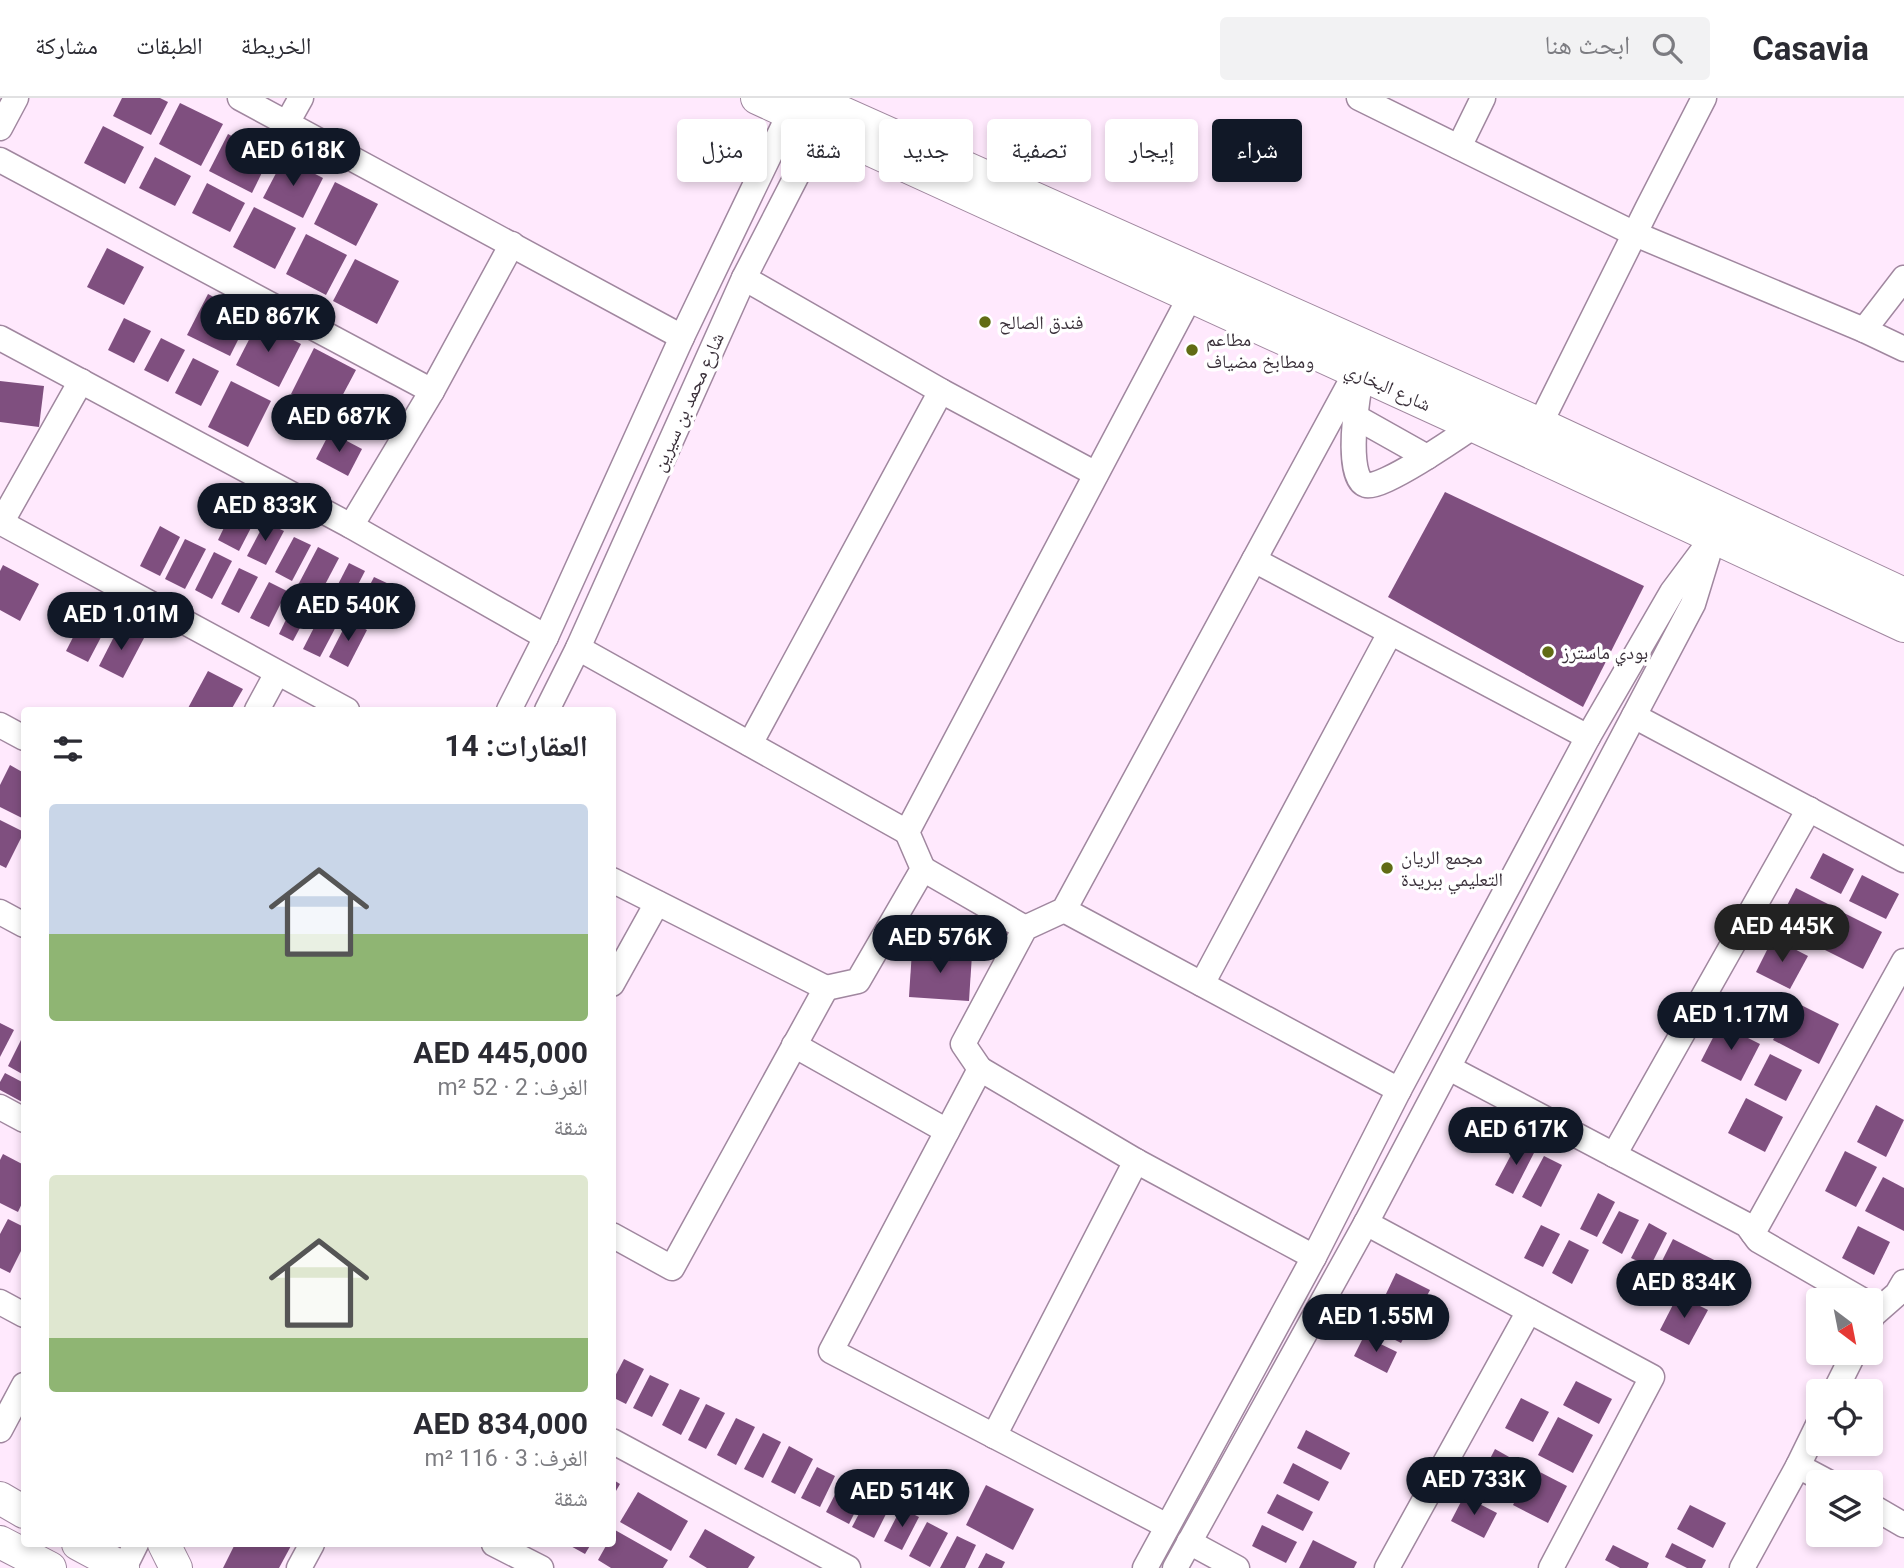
<!DOCTYPE html>
<html lang="ar">
<meta charset="utf-8">
<style>
body{margin:0;font-family:Roboto,"Noto Naskh Arabic",sans-serif;background:#f2f2f3;color:#2b2b33;direction:rtl;height:100vh;display:flex;flex-direction:column;font-size:26px;white-space:nowrap}
*{box-sizing:border-box;margin:0}
p{font-size:23px;color:#7c7c81}
.icon{flex:none;width:38px;height:38px;fill:none;stroke:currentColor;stroke-width:2;stroke-linecap:round;stroke-linejoin:round}
.map{position:relative;flex:1;overflow:hidden;direction:ltr}
.sheet{position:absolute;left:21px;top:609px;width:595px;height:840px;display:flex;flex-direction:column;background:#fff;border-radius:7px;box-shadow:0 4px 10px #0003;direction:rtl}
.sheet>*{flex:none}
.hud{position:absolute;left:637px;top:21px;width:665px;height:63px;direction:rtl;display:flex;gap:14px}
.needle{width:46px;rotate:148deg}
.buttons{position:absolute;left:1806px;top:1190px;display:grid;gap:14px}
.buttons a{display:grid;place-items:center;width:77px;height:77px;border-radius:7px;background:#fff;box-shadow:0 4px 10px #0003;font-size:35px}
.price{position:absolute;translate:-50% -60px;padding:0 16px;border-radius:24px;background:#111827;color:#fff;font-size:23px;line-height:46px;filter:drop-shadow(0 2px 4px #0008)}
.price::after{content:'';position:absolute;left:50%;top:42px;width:21px;height:16px;margin-left:-10px;background:inherit;clip-path:polygon(0 0,100% 0,50% 100%)}
.price.current{background:#222;color:#fff}
ul{padding:0;list-style:none}
li{display:grid;align-content:center;gap:14px;height:371px;padding:0 28px}
li span{display:grid;place-items:center;height:217px;border-radius:7px;color:#555}
li>.icon{margin-inline-start:auto}
span .icon{width:126px;height:126px;fill:#fffc;stroke-width:1}
li b{font-size:30px}
h2{display:flex;justify-content:space-between;align-items:center;height:84px;padding:0 28px;font-size:30px}
.pill{padding:0 24px;border-radius:7px;background:#fff;box-shadow:0 4px 10px #0003;font-size:24px;line-height:63px}
.pill.current{background:#111827;color:#fff}
header{display:flex;align-items:center;gap:42px;box-sizing:border-box;height:98px;padding:0 35px;background:#fff;border-bottom:2px solid #e1e1e2}
header strong{font-size:33px}
nav{display:flex;gap:38px;margin-inline-start:auto;font-size:24px}
.search{width:490px;height:63px;background:#f2f2f3;display:flex;align-items:center;gap:18px;box-sizing:border-box;padding:0 24px;border-radius:7px;color:#7c7c81;font-size:26px}
.map>svg:first-child{display:block}
</style>
<header>
<strong>Casavia</strong>
<div class="search"><svg class="icon" aria-label="search" viewBox="0 0 24 24"><circle cx="10" cy="10" r="6"/><path d="M15 15l6 6"/></svg>ابحث هنا</div>
<nav><a>الخريطة</a><a>الطبقات</a><a>مشاركة</a></nav>
</header>
<div class="map">
<svg width="1904" height="1470" viewBox="0 0 1904 1470">
<rect width="100%" height="100%" fill="#ffe9fd"/>
<g fill="#7f4f7f">
<polygon points="122,0 160,0 168,4 151,37 113,18"/>
<polygon points="180,5 223,26 201,68 159,46"/>
<polygon points="103,28 144,49 125,86 84,65"/>
<polygon points="228,36 270,58 252,95 209,73"/>
<polygon points="155,59 191,78 175,108 139,90"/>
<polygon points="284,60 323,80 303,120 263,100"/>
<polygon points="335,84 378,106 356,148 314,126"/>
<polygon points="207,85 245,105 230,134 192,115"/>
<polygon points="254,109 296,130 275,171 233,149"/>
<polygon points="306,136 347,157 326,197 286,176"/>
<polygon points="107,150 144,169 124,207 87,189"/>
<polygon points="355,161 399,183 377,226 333,203"/>
<polygon points="208,196 250,218 230,258 187,237"/>
<polygon points="124,220 151,233 134,265 108,252"/>
<polygon points="258,224 301,246 279,289 236,267"/>
<polygon points="161,240 185,252 168,284 144,272"/>
<polygon points="314,250 356,272 332,317 291,296"/>
<polygon points="193,260 219,273 201,308 175,295"/>
<polygon points="0,283 44,288 39,329 0,324"/>
<polygon points="231,283 271,303 248,349 208,329"/>
<polygon points="330,334 362,351 348,378 316,361"/>
<polygon points="1445,394 1644,488 1583,609 1388,499"/>
<polygon points="235,407 257,418 239,453 218,442"/>
<polygon points="265,424 284,433 266,467 247,458"/>
<polygon points="160,428 180,439 160,478 140,468"/>
<polygon points="294,439 311,447 292,483 275,474"/>
<polygon points="185,441 206,451 185,491 165,481"/>
<polygon points="318,449 339,460 319,498 298,487"/>
<polygon points="214,454 232,463 212,501 195,492"/>
<polygon points="349,465 365,473 346,510 330,502"/>
<polygon points="3,467 39,486 20,523 0,512 0,473"/>
<polygon points="239,470 258,479 239,515 221,506"/>
<polygon points="374,479 391,487 372,524 355,516"/>
<polygon points="269,484 287,493 269,529 250,520"/>
<polygon points="296,501 311,509 293,543 279,536"/>
<polygon points="88,510 110,522 88,564 66,553"/>
<polygon points="323,512 340,521 320,559 303,551"/>
<polygon points="348,522 367,532 348,569 329,559"/>
<polygon points="120,527 144,540 123,580 99,568"/>
<polygon points="208,573 243,591 231,612 187,612"/>
<polygon points="10,667 24,675 24,721 0,709 0,687"/>
<polygon points="0,722 24,734 6,770 0,767"/>
<polygon points="1823,755 1854,771 1841,796 1810,780"/>
<polygon points="1862,777 1899,796 1886,821 1849,803"/>
<polygon points="1796,790 1834,809 1816,844 1778,825"/>
<polygon points="1844,815 1882,834 1863,871 1825,852"/>
<polygon points="1773,840 1808,858 1790,891 1756,874"/>
<polygon points="912,852 972,856 969,903 909,899"/>
<polygon points="1793,903 1839,926 1819,966 1773,942"/>
<polygon points="0,925 14,932 0,959"/>
<polygon points="1720,926 1760,946 1741,983 1701,963"/>
<polygon points="24,936 24,977 8,968"/>
<polygon points="1770,956 1802,972 1786,1003 1754,987"/>
<polygon points="5,975 24,985 24,1005 0,992 0,984"/>
<polygon points="1746,1000 1783,1019 1765,1054 1728,1035"/>
<polygon points="1876,1007 1904,1022 1886,1059 1857,1044"/>
<polygon points="1519,1042 1536,1051 1513,1096 1495,1087"/>
<polygon points="1845,1053 1877,1069 1856,1109 1825,1093"/>
<polygon points="3,1056 24,1067 24,1101 18,1114 0,1105 0,1062"/>
<polygon points="1544,1058 1562,1067 1541,1109 1522,1099"/>
<polygon points="1883,1079 1904,1090 1904,1133 1865,1113"/>
<polygon points="1598,1095 1615,1104 1597,1139 1580,1131"/>
<polygon points="1619,1113 1639,1122 1622,1156 1602,1145"/>
<polygon points="8,1121 24,1129 24,1147 10,1175 0,1170 0,1136"/>
<polygon points="1649,1125 1667,1135 1650,1169 1631,1160"/>
<polygon points="1541,1127 1560,1136 1543,1169 1524,1160"/>
<polygon points="1858,1128 1890,1144 1874,1177 1842,1160"/>
<polygon points="1673,1141 1726,1168 1709,1200 1657,1173"/>
<polygon points="1569,1142 1589,1152 1572,1186 1552,1175"/>
<polygon points="1396,1175 1430,1192 1418,1215 1385,1198"/>
<polygon points="1678,1197 1708,1212 1689,1247 1660,1232"/>
<polygon points="1378,1209 1411,1226 1401,1245 1368,1228"/>
<polygon points="1364,1238 1397,1254 1387,1275 1354,1258"/>
<polygon points="624,1261 644,1271 626,1306 612,1299 612,1284"/>
<polygon points="650,1277 669,1286 652,1319 633,1310"/>
<polygon points="1576,1283 1612,1301 1599,1326 1563,1307"/>
<polygon points="680,1291 700,1300 681,1337 662,1327"/>
<polygon points="1521,1300 1549,1314 1533,1344 1505,1330"/>
<polygon points="706,1306 725,1315 706,1351 688,1342"/>
<polygon points="1558,1319 1593,1337 1573,1375 1538,1357"/>
<polygon points="736,1320 755,1329 736,1367 717,1357"/>
<polygon points="1306,1332 1350,1355 1341,1372 1297,1350"/>
<polygon points="763,1335 781,1344 763,1380 744,1371"/>
<polygon points="789,1348 813,1361 795,1396 771,1384"/>
<polygon points="1495,1351 1518,1364 1501,1398 1477,1386"/>
<polygon points="1293,1365 1329,1384 1319,1403 1283,1385"/>
<polygon points="817,1369 835,1378 820,1409 801,1400"/>
<polygon points="1532,1370 1567,1388 1548,1425 1513,1407"/>
<polygon points="844,1379 867,1390 849,1426 826,1414"/>
<polygon points="612,1381 620,1386 612,1400"/>
<polygon points="986,1387 1034,1411 1013,1452 966,1427"/>
<polygon points="871,1393 892,1404 874,1440 852,1429"/>
<polygon points="638,1394 688,1423 671,1453 620,1424"/>
<polygon points="1277,1396 1313,1414 1303,1433 1267,1415"/>
<polygon points="1464,1398 1497,1415 1484,1440 1451,1423"/>
<polygon points="1690,1407 1726,1425 1713,1450 1677,1431"/>
<polygon points="901,1410 919,1419 902,1452 884,1443"/>
<polygon points="927,1424 948,1435 930,1469 909,1458"/>
<polygon points="1262,1427 1297,1444 1286,1465 1252,1448"/>
<polygon points="705,1431 755,1459 748,1470 707,1470 689,1459"/>
<polygon points="615,1432 668,1462 663,1470 611,1470 598,1462 607,1446 612,1446 612,1437"/>
<polygon points="957,1438 976,1447 965,1470 940,1470"/>
<polygon points="1313,1442 1357,1464 1354,1470 1299,1470"/>
<polygon points="1672,1445 1706,1462 1702,1470 1687,1470 1665,1459"/>
<polygon points="235,1446 292,1446 279,1470 223,1470"/>
<polygon points="567,1446 591,1446 585,1456"/>
<polygon points="1613,1447 1649,1465 1647,1470 1620,1470 1605,1462"/>
<polygon points="986,1455 1005,1464 1002,1470 978,1470"/>
</g>
<g fill="none" stroke-linecap="round" stroke-linejoin="round">
<g stroke="#a0879f" stroke-width="27">
<g id="minor">
<polyline points="240,0 682,239"/>
<polyline points="1359,0 1635,136 1864,232 1904,251"/>
<polyline points="287,25 301,0"/>
<polyline points="0,30 16,0"/>
<polyline points="1459,49 1483,0"/>
<polyline points="0,62 432,293"/>
<polyline points="744,180 941,293 1096,376"/>
<polyline points="1864,232 1904,180"/>
<polyline points="0,240 351,428 546,539"/>
<path d="M 1362,278 C 1357,296 1344,380 1366,387 C 1381,392 1458,339 1474,328"/>
<polyline points="1354,318 1427,359"/>
<polyline points="1540,326 1647,111 1704,0"/>
<polyline points="0,424 347,612"/>
<polyline points="1,425 81,283"/>
<polyline points="351,428 432,293 512,146"/>
<polyline points="1254,462 1588,639"/>
<polyline points="578,550 907,734"/>
<polyline points="257,612 277,575"/>
<polyline points="509,612 546,539 682,239 797,0"/>
<polyline points="547,612 578,550 744,180 829,15"/>
<polyline points="1634,618 1904,762"/>
<polyline points="0,627 24,640"/>
<polyline points="750,646 941,293"/>
<polyline points="923,771 1025,830"/>
<polyline points="612,782 826,890 672,1170 612,1137"/>
<polyline points="1064,812 1399,992"/>
<polyline points="0,814 24,827"/>
<polyline points="612,886 657,805"/>
<polyline points="1202,886 1390,535"/>
<polyline points="826,890 858,883 923,771 907,734 1190,199"/>
<polyline points="794,947 947,1033"/>
<polyline points="1449,970 1747,1127 1758,1142 1862,1202"/>
<polyline points="980,971 1136,1063 1314,1159"/>
<polyline points="0,1009 24,1022"/>
<polyline points="1614,1057 1809,711"/>
<polyline points="1366,1125 1652,1279 1551,1470"/>
<polyline points="1753,1135 1904,863"/>
<polyline points="0,1204 24,1217"/>
<polyline points="1871,1221 1873,1217 1897,1196 1904,1184"/>
<polyline points="1835,1293 1854,1255"/>
<polyline points="0,1332 24,1287"/>
<polyline points="994,1338 1136,1063"/>
<polyline points="612,1343 848,1470"/>
<polyline points="1798,1368 1828,1384"/>
<polyline points="1871,1408 1904,1427"/>
<polyline points="1167,1428 831,1253 980,971 963,946 1025,830 1064,812 1356,274"/>
<polyline points="1189,1444 1237,1470"/>
<polyline points="494,1446 541,1470"/>
<polyline points="124,1470 136,1446"/>
<polyline points="299,1470 312,1446"/>
<polyline points="1145,1470 1314,1159 1399,992 1588,639 1672,494 1713,439"/>
<polyline points="1175,1470 1366,1125 1693,506 1708,457"/>
<polyline points="1387,1470 1529,1213"/>
<polyline points="1742,1470 1798,1368 1818,1327"/>
</g>
</g>
<g stroke="#a0879f" stroke-width="34">
<g id="major">
<polyline points="757,0 1474,328 1904,528"/>
<polyline points="813,0 832,10 1540,326 1904,496"/>
<polyline points="0,1400 24,1414"/>
<polyline points="0,1444 50,1470"/>
<polyline points="78,1446 123,1470"/>
<polyline points="164,1446 176,1470"/>
</g>
</g>
<use href="#minor" stroke="#fff" stroke-width="24"/>
<use href="#major" stroke="#fff" stroke-width="32"/>
</g>
<g fill="#616c14" stroke="#fff" stroke-width="2.5">
<circle cx="985" cy="224" r="7"/>
<circle cx="1192" cy="252" r="7"/>
<circle cx="1548" cy="554" r="7"/>
<circle cx="1387" cy="770" r="7"/>
</g>
<g text-anchor="middle" dominant-baseline="central" stroke-width="7" stroke-linejoin="round" paint-order="stroke">
<g font-size="19" fill="#3a303a" stroke="#fff" text-anchor="start">
<text x="999" y="224">فندق الصالح</text>
<text x="1206" y="241">مطاعم<tspan x="1206" dy="22">ومطابخ مضياف</tspan></text>
<text x="1562" y="554">بودي ماسترز</text>
<text x="1401" y="759">مجمع الريان<tspan x="1401" dy="22">التعليمي ببريدة</tspan></text>
</g>
<g font-size="19" fill="#3a303a" stroke="#fff">
<text transform="translate(1388 289) rotate(24)">شارع البخاري</text>
<text transform="translate(688 304) rotate(-66)">شارع محمد بن سيرين</text>
</g>
</g>
</svg>
<div class="buttons">
<a><svg class="needle" viewBox="-14 -14 28 28"><path d="M0-13l5 13h-10z" fill="#e53935"/><path d="M0 13l5-13h-10z" fill="#7c7c81"/></svg></a>
<a><svg class="icon" aria-label="locate" viewBox="0 0 24 24"><circle cx="12" cy="12" r="6"/><path d="M12 2v4M12 18v4M2 12h4M18 12h4"/></svg></a>
<a><svg class="icon" aria-label="layers" viewBox="0 0 24 24"><path d="M12 4l9 5-9 5-9-5zM3 14l9 5 9-5"/></svg></a>
</div>
<b class="price" style="left:293px;top:90px">AED 618K</b>
<b class="price" style="left:268px;top:256px">AED 867K</b>
<b class="price" style="left:339px;top:356px">AED 687K</b>
<b class="price" style="left:265px;top:445px">AED 833K</b>
<b class="price" style="left:348px;top:545px">AED 540K</b>
<b class="price" style="left:121px;top:554px">AED 1.01M</b>
<b class="price current" style="left:1782px;top:866px">AED 445K</b>
<b class="price" style="left:940px;top:877px">AED 576K</b>
<b class="price" style="left:1731px;top:954px">AED 1.17M</b>
<b class="price" style="left:1516px;top:1069px">AED 617K</b>
<b class="price" style="left:1684px;top:1222px">AED 834K</b>
<b class="price" style="left:1376px;top:1256px">AED 1.55M</b>
<b class="price" style="left:1474px;top:1419px">AED 733K</b>
<b class="price" style="left:902px;top:1431px">AED 514K</b>
<div class="hud">
<a class="pill current">شراء</a>
<a class="pill">إيجار</a>
<a class="pill">تصفية</a>
<a class="pill">جديد</a>
<a class="pill">شقة</a>
<a class="pill">منزل</a>
</div>
<section class="sheet">
<h2>العقارات: 14<svg class="icon" aria-label="filters" viewBox="0 0 24 24"><path d="M4 7h16M4 17h16"/><circle cx="9" cy="7" r="2"/><circle cx="15" cy="17" r="2"/></svg></h2>
<ul>
<li><span style="background:linear-gradient(#c9d6e8 60%,#8fb573 0)"><svg class="icon" aria-label="home" viewBox="0 0 24 24"><path d="M3 11l9-7 9 7M6 9v11h12V9"/></svg></span><div><b>AED 445,000</b><p>الغرف: 2 · 52 m²</p><p>شقة</p></div></li>
<li><span style="background:linear-gradient(#dfe7d0 75%,#8fb573 0)"><svg class="icon" aria-label="home" viewBox="0 0 24 24"><path d="M3 11l9-7 9 7M6 9v11h12V9"/></svg></span><div><b>AED 834,000</b><p>الغرف: 3 · 116 m²</p><p>شقة</p></div></li>
</ul>
</section>
</div>
